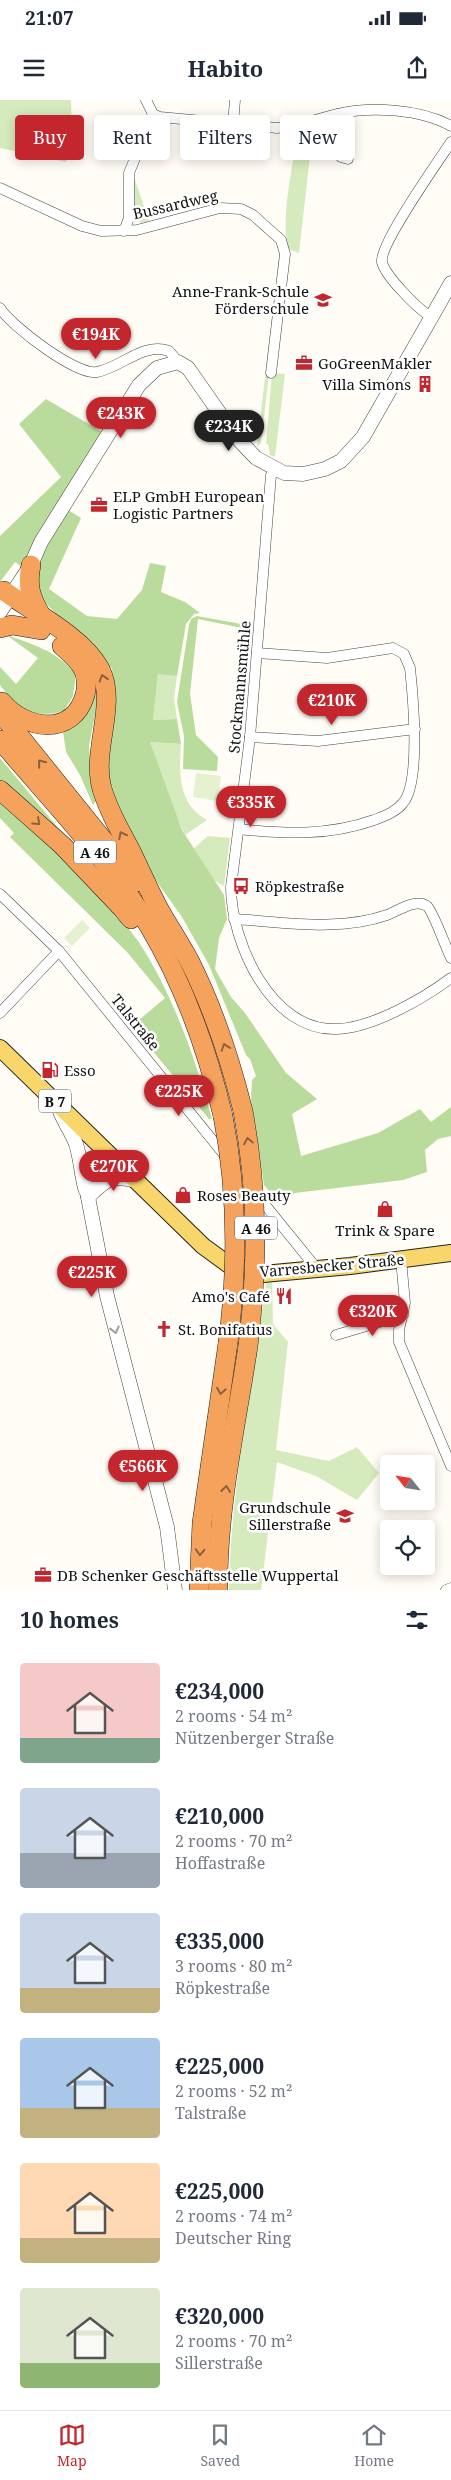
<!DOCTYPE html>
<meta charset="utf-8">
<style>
body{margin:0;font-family:"Noto Serif",serif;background:#f2f2f3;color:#1f2937;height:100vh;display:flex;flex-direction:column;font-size:19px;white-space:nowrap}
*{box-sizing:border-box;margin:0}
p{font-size:16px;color:#747a83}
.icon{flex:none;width:28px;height:28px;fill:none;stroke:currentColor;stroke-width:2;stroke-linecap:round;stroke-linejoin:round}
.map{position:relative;height:1490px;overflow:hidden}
.sheet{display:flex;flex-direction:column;background:#fff;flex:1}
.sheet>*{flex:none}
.guide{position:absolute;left:15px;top:15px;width:421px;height:45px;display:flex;gap:10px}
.needle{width:32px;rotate:300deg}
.fabs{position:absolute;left:380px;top:1355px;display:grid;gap:10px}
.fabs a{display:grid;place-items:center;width:55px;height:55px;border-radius:5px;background:#fff;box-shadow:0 2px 12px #0003;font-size:25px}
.price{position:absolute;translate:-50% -42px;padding:0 11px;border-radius:18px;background:#c4262e;color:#fff;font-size:16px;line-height:32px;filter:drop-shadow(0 1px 2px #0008)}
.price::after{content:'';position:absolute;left:50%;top:30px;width:15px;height:11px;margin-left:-8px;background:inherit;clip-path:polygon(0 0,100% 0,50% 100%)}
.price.active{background:#222;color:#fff}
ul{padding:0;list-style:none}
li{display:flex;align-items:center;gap:15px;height:125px;padding:0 20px}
li span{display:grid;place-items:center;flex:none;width:140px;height:100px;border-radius:5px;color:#555}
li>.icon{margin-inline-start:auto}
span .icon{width:60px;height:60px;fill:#fffc;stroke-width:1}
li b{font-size:21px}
h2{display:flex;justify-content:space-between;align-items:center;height:60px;padding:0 20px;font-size:21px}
.pill{padding:0 18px;border-radius:5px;background:#fff;box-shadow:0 2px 12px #0003;font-size:18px;line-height:45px}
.pill.active{background:#c4262e;color:#fff}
.status{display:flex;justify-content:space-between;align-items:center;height:35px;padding:0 25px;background:#fff;direction:ltr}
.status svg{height:14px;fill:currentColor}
header{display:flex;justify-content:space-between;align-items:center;height:65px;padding:0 20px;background:#fff;font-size:22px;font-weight:700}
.tabs{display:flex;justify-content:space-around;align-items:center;height:70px;border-top:1px solid #e0e1e3;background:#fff;font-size:14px;color:#747a83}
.tabs a{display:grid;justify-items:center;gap:2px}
.tabs .active{color:#c4262e}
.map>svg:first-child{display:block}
</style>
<div class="status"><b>21:07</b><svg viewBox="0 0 49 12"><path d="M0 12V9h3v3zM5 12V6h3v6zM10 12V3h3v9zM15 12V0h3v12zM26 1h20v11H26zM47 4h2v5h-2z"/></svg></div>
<header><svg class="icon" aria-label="menu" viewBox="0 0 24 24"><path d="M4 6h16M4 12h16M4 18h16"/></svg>Habito<svg class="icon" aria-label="share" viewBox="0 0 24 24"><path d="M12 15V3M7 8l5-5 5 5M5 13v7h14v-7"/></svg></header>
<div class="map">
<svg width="451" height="1490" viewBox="0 0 451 1490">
<rect width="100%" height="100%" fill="#fffdf5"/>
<g fill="#d5ebbd">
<polygon points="0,0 71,0 72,35 66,62 0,48"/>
<path d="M 313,29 L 299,153 L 288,149 C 281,114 292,74 296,39 L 297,33 Z"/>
<polygon points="133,74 149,121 142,123 133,119"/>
<polygon points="280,147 283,153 261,343 257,347"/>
<polygon points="272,273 285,274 275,357 270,355 268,344 266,344"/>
<polygon points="158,573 177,576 174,598 177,619 153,620"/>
<path d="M 150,642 L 181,644 C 179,673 178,704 207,720 L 185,735 L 170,702 Z"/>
<polygon points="208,736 230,738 224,786 212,779 193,749"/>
<path d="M 267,1179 L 272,1179 L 273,1224 L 288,1242 L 276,1350 L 329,1361 L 357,1347 L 379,1373 L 357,1400 L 316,1376 L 277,1362 L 261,1490 L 229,1490 C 231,1388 252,1280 267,1179 Z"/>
</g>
<g fill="#b9dc9c">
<polygon points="46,299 104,333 65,408 81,418 49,489 87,516 117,519 142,490 150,463 166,466 161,492 185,502 200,513 194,514 186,524 177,576 158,574 153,620 177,619 181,644 150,642 182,730 224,795 227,819 219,838 215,869 231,897 245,913 286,973 317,999 292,1014 301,1056 378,1033 420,1009 431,1022 451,1007 451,1036 438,1039 425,1050 427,1072 403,1080 295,1093 281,1105 264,1085 251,999 252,980 256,976 250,959 246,955 209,865 182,817 152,775 110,688 107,658 115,588 112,569 78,530 56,514 42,499 36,478 15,462 0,482 0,436 61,377 19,324"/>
<polygon points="197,516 247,525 253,530 252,535 247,529 198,519 190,594 196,635 218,657 217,671 183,669 184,636 177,602 189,525 191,519"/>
<path d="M 5,534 C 35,546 54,549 76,574 L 73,596 L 64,611 C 32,619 20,610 0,585 L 0,567 L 16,584 L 38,558 Z"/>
<polygon points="93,591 99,594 89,646 91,672 97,700 93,705 80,675 66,652 63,632 74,626"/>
<polygon points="0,658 69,741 0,680"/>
<path d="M 0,700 C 49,743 100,788 138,841 C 172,892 196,960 212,1019 L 209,1019 L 132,926 L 165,898 L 127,852 L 10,737 L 14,733 L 0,718 Z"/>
</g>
<g fill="#e6f2cf">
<polygon points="196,673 221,676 218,701 193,697"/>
<polygon points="82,820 90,828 72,846 64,838"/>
</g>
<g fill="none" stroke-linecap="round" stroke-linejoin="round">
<g stroke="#444" stroke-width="11">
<g id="minor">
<polyline points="146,0 153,14"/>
<path d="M 153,14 L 160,17 L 277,28 C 299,27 316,19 337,14 C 371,6 421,9 451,26"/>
<polyline points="338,14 334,47 341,57 348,59"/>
<polyline points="233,24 235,0"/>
<polyline points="0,88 82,126 101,131 137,130 220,108 241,109 253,115 281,140 285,154 271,273"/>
<polyline points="124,131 129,118 129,73 153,14"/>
<path d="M 0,208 C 11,226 77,276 97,272 C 122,267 143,242 169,251 L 178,262"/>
<path d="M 430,216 C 418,209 385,176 382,162 C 379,145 439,60 451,42"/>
<path d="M 275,370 L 271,375 L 250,637 L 231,787 C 231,842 271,932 337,929 C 372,928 423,899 451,878"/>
<polyline points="250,637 318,641 415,629"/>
<path d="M 239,729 C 284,734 329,736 374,720 C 384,716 396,712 403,703 C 421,682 413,596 410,568 L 404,554 L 393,548 L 327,558 L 257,553"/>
<polyline points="0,794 59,851 317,1169"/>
<path d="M 234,819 C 285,822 338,832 387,815 C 398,811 415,798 427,806 C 433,811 446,848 451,858"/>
<polyline points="0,913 59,851"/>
<polyline points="401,1159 405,1203 399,1230 399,1242 451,1366"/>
<polyline points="336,1235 403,1215"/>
<polyline points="446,1490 451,1488"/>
</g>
</g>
<g stroke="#444" stroke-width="15">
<g id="tertiary">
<polyline points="0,512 31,465 41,442 139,285 157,268 178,262 188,268 237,338 256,358 284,373 303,374 325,369 341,361 363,337 451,183"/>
<path d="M 57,1003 C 62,1021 70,1028 76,1044 C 81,1059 81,1076 86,1091"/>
<path d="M 106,1050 C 95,1066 89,1077 88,1097 L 107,1196 L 167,1427 L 175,1490"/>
<path d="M 88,1097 C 108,1078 110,1075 137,1081"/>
</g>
</g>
<g stroke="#222" stroke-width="18">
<polyline id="primary" points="0,948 203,1146 229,1165 263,1174 350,1166 451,1153"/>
</g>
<g stroke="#222" stroke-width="20">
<g id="motorway">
<path d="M 31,465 C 27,485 30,497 41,515"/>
<path d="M 4,491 C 33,512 83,537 100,569 C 118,604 91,650 102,689 C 109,711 120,731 131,751 C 140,770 149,790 159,809 C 169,827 180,843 190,862 C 214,910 230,959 243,1011"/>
<polyline points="0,528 12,525 41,530"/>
<path d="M 2,602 C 25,630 73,637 85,595 C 87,587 87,576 83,569 C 78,559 70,553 62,546"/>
<polyline points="0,612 137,782"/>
<path d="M 0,640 C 51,700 108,759 149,826 C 185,886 207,949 223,1016"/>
<polyline points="0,690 62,745 122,808 131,819"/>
<polyline points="199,1490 202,1423 228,1243"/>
<path d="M 218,1490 C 217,1408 236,1326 248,1246"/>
</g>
</g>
<use href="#minor" stroke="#fff" stroke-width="10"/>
<use href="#tertiary" stroke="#fff" stroke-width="14"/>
<use href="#primary" stroke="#f9d66b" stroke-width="16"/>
<use href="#motorway" stroke="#f5a25d" stroke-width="19"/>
<g stroke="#222" stroke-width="20" stroke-linecap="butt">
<g id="motorway-bridge">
<path d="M 243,1011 C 258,1092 258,1164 248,1246"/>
<path d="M 223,1016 C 238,1093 238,1166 228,1243"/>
</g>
</g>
<use href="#motorway-bridge" stroke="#f5a25d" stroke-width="19"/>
</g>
<defs><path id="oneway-chevron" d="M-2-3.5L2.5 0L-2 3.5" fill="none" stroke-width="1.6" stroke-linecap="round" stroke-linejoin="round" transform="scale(1.25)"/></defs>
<g stroke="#8e613b">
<use href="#oneway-chevron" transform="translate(103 578) rotate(-107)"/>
<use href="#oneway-chevron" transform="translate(41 663) rotate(-129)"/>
<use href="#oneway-chevron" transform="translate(37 722) rotate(42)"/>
<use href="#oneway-chevron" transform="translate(122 735) rotate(-117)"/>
<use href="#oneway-chevron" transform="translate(225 947) rotate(-109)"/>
<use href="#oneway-chevron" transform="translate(248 1041) rotate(-101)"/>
<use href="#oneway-chevron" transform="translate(221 1291) rotate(99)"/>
<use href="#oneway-chevron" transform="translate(226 1389) rotate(-83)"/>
<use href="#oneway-chevron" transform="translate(200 1452) rotate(93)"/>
</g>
<use stroke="#a0a0a0" href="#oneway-chevron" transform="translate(115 1230) rotate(76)"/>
<defs>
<g id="school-bare" transform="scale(1.35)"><path d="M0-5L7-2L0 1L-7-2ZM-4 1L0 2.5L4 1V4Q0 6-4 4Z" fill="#c4262e" stroke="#fff" stroke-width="2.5" paint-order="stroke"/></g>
<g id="office-bare" transform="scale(1.35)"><path d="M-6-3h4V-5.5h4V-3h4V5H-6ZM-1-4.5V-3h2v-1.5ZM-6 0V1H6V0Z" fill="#c4262e" stroke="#fff" stroke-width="2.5" paint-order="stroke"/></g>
<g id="building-bare" transform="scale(1.35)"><path d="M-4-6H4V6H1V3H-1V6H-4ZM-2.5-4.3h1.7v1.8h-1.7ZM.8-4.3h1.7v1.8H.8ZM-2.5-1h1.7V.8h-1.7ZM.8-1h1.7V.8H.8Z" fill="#c4262e" stroke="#fff" stroke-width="2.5" paint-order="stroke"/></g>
<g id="bus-bare" transform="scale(1.35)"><path d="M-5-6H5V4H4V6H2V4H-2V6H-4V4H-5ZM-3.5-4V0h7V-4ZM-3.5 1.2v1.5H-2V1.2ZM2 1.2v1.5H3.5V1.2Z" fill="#c4262e" stroke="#fff" stroke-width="2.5" paint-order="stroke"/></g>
<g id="fuel-bare" transform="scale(1.35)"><path d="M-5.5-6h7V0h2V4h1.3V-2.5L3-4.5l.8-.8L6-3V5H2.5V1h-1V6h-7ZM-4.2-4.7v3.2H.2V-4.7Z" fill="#c4262e" stroke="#fff" stroke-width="2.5" paint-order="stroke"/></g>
<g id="shop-bare" transform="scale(1.35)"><path d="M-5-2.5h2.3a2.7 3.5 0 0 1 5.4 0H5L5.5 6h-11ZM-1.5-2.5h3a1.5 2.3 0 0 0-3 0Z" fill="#c4262e" stroke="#fff" stroke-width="2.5" paint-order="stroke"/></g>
<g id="restaurant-bare" transform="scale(1.35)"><path d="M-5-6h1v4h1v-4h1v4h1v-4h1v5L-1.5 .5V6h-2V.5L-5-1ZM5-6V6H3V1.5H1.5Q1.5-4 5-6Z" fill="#c4262e" stroke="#fff" stroke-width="2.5" paint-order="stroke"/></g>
<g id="church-bare" transform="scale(1.35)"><path d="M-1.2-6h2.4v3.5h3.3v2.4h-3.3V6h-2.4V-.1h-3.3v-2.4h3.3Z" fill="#c4262e" stroke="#fff" stroke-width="2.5" paint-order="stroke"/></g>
</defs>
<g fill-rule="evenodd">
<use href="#school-bare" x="323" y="200"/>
<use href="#office-bare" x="304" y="263"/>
<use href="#building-bare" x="425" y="284"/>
<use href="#office-bare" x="99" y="405"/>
<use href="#bus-bare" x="241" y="786"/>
<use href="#fuel-bare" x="50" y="970"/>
<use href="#shop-bare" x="183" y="1095"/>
<use href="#shop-bare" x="385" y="1109"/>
<use href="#restaurant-bare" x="284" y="1196"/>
<use href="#church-bare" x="164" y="1229"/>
<use href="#school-bare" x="345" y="1416"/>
<use href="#office-bare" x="43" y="1475"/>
</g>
<g text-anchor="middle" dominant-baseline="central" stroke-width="5" stroke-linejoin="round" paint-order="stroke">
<g fill="#fff" stroke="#585858" stroke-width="1">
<rect x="74" y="740.5" width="42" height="23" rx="4"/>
<rect x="39" y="989.5" width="32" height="23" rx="4"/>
<rect x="235" y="1116.5" width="42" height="23" rx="4"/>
</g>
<g font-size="14" font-weight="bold" fill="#111">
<text x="95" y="752">A 46</text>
<text x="55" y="1001">B 7</text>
<text x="256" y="1128">A 46</text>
</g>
<g font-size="15" fill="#111" stroke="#fff">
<text transform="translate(175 104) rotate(-13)">Bussardweg</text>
<text transform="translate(239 587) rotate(-85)">Stockmannsmühle</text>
<text transform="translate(136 922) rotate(51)">Talstraße</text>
<text transform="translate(332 1165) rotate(-5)">Varresbecker Straße</text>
</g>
<g font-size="15" fill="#111" stroke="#fff" text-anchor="start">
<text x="309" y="191" text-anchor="end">Anne-Frank-Schule<tspan x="309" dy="17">Förderschule</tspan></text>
<text x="318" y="263">GoGreenMakler</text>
<text x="411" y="284" text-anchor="end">Villa Simons</text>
<text x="113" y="396">ELP GmbH European<tspan x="113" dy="17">Logistic Partners</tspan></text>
<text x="255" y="786">Röpkestraße</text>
<text x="64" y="970">Esso</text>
<text x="197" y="1095">Roses Beauty</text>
<text x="385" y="1130" text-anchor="middle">Trink &amp; Spare</text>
<text x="270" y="1196" text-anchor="end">Amo's Café</text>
<text x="178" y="1229">St. Bonifatius</text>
<text x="331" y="1407" text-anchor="end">Grundschule<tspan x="331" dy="17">Sillerstraße</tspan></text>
<text x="57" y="1475">DB Schenker Geschäftsstelle Wuppertal</text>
</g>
</g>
</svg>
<div class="fabs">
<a><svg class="needle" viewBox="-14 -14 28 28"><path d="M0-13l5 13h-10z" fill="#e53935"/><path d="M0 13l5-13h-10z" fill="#747a83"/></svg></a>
<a><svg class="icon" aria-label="locate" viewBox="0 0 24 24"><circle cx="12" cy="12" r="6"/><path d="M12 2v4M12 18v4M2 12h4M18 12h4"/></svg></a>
</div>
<b class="price" style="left:96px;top:260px">€194K</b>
<b class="price" style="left:121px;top:339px">€243K</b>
<b class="price active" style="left:229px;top:352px">€234K</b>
<b class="price" style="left:332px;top:626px">€210K</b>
<b class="price" style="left:251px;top:728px">€335K</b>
<b class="price" style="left:179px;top:1017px">€225K</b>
<b class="price" style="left:114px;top:1092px">€270K</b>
<b class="price" style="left:92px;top:1198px">€225K</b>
<b class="price" style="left:373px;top:1237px">€320K</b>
<b class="price" style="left:143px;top:1392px">€566K</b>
<div class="guide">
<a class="pill active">Buy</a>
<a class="pill">Rent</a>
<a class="pill">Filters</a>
<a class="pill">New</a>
</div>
</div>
<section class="sheet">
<h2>10 homes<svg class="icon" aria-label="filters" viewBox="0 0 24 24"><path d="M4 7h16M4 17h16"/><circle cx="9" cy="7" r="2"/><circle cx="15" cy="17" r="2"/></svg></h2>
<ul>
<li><span style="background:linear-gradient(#f6c9c9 75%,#7fa58c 0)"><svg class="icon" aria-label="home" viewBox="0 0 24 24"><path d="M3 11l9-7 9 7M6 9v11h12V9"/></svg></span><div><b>€234,000</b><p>2 rooms · 54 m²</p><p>Nützenberger Straße</p></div></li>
<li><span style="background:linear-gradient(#c9d6e8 65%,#9aa5b1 0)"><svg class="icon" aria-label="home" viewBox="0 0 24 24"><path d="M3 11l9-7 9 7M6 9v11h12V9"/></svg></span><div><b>€210,000</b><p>2 rooms · 70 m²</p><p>Hoffastraße</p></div></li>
<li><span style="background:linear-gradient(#c9d6e8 75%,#c2b280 0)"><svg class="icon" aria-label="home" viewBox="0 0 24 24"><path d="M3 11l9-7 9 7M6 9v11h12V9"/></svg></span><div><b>€335,000</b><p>3 rooms · 80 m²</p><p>Röpkestraße</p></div></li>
<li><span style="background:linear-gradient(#a9c7e8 70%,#c2b280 0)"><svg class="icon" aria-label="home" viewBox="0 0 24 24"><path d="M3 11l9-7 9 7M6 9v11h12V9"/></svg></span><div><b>€225,000</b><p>2 rooms · 52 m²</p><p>Talstraße</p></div></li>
<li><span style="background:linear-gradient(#ffd9b3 75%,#c2b280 0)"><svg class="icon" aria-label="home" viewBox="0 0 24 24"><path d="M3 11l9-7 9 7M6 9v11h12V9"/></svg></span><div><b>€225,000</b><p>2 rooms · 74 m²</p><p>Deutscher Ring</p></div></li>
<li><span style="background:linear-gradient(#dfe7d0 75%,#8fb573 0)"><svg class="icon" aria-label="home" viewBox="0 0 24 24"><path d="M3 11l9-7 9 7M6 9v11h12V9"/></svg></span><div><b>€320,000</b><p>2 rooms · 70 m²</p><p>Sillerstraße</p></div></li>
</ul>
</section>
<nav class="tabs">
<a class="active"><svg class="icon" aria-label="map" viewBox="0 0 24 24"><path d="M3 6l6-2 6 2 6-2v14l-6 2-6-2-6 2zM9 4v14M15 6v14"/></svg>Map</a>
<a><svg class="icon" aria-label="saved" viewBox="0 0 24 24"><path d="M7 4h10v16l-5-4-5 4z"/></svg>Saved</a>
<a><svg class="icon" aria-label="home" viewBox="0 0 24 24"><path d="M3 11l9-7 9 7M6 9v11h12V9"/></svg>Home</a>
</nav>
